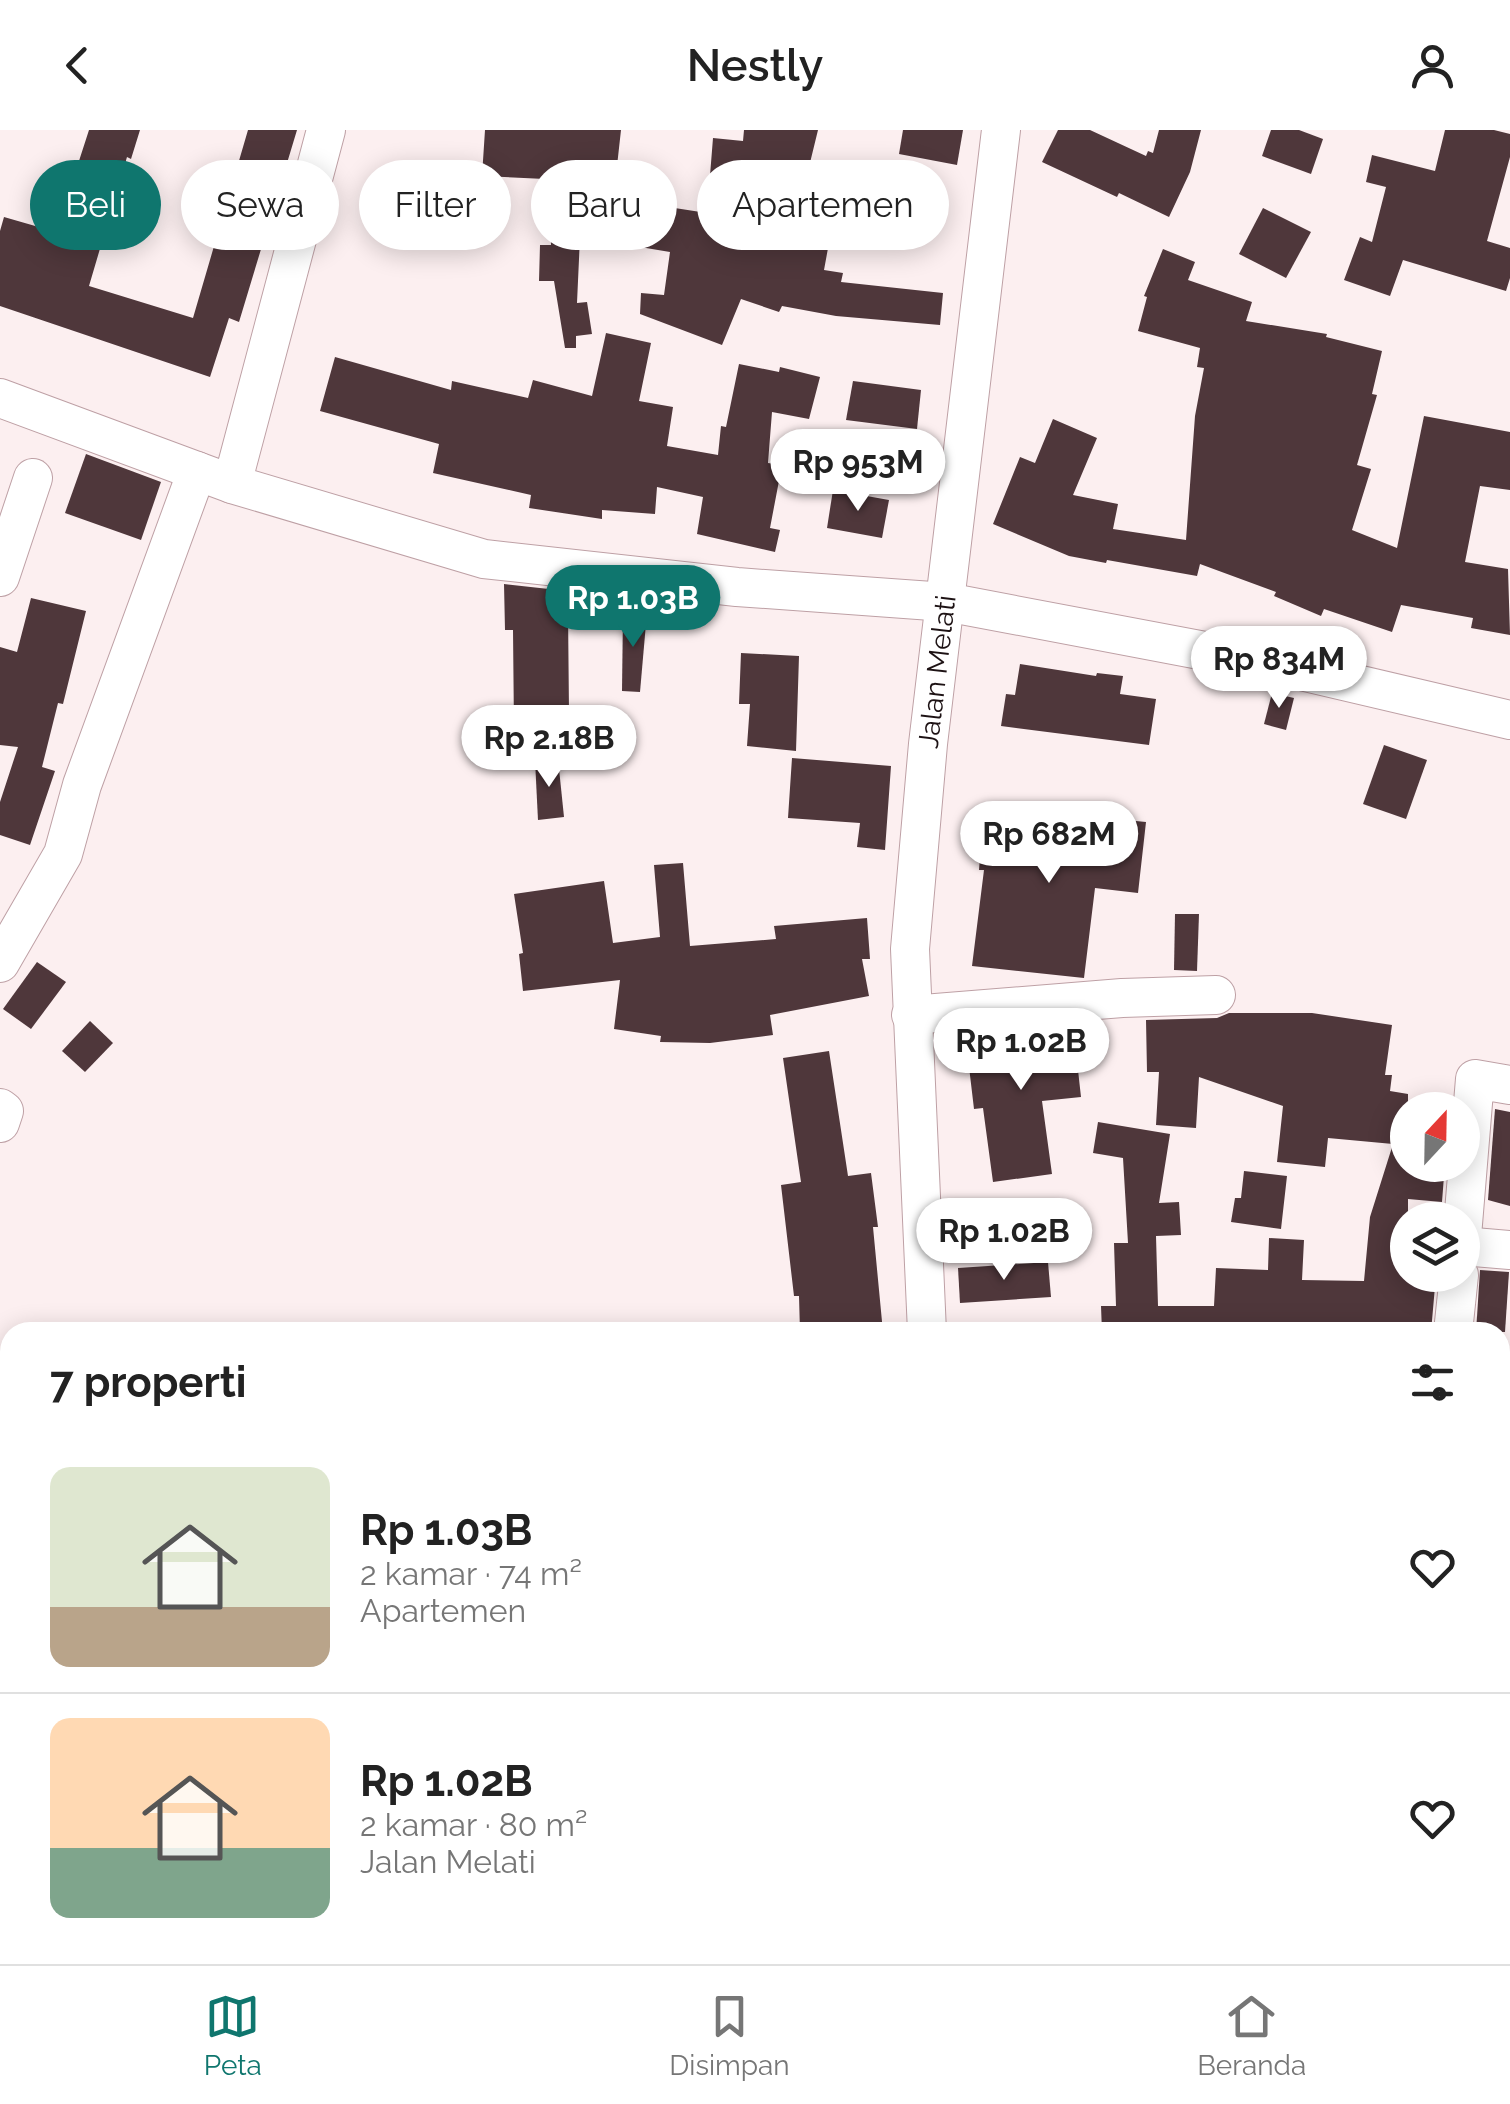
<!DOCTYPE html>
<html lang="id">
<meta charset="utf-8">
<style>
body{margin:0;font-family:Raleway,sans-serif;background:#f6f6f6;color:#222;height:100vh;display:flex;flex-direction:column;font-size:38px;white-space:nowrap}
*{box-sizing:border-box;margin:0}
p{font-size:32px;color:#767676}
.icon{flex:none;width:55px;height:55px;fill:none;stroke:currentColor;stroke-width:2;stroke-linecap:round;stroke-linejoin:round}
.map{position:relative;flex:1;overflow:hidden}
.side{position:absolute;left:0px;top:1192px;width:1510px;height:642px;display:flex;flex-direction:column;background:#fff;border-radius:30px 30px 0 0;box-shadow:0 5px 25px #0003}
.side>*{flex:none}
.banner{position:absolute;left:30px;top:30px;width:1000px;height:90px;display:flex;gap:20px}
.needle{width:65px;rotate:22deg}
.tools{position:absolute;left:1390px;top:962px;display:grid;gap:20px}
.tools a{display:grid;place-items:center;width:90px;height:90px;border-radius:50%;background:#fff;box-shadow:0 5px 25px #0003;font-size:50px}
.price{position:absolute;translate:-50% -85px;padding:0 22px;border-radius:35px;background:#fff;color:#222;font-size:32px;line-height:65px;filter:drop-shadow(0 2px 5px #0008)}
.price::after{content:'';position:absolute;left:50%;top:60px;width:30px;height:22px;margin-left:-15px;background:inherit;clip-path:polygon(0 0,100% 0,50% 100%)}
.price.current{background:#0f766e;color:#fff}
ul{padding:0;list-style:none}
li{display:flex;align-items:center;gap:30px;height:250px;padding:0 50px}
li+li{border-top:2px solid #e0e0e0}
li span{display:grid;place-items:center;flex:none;width:280px;height:200px;border-radius:20px;color:#555}
li>.icon{margin-inline-start:auto}
span .icon{width:120px;height:120px;fill:#fffc;stroke-width:1}
li b{font-size:42px}
h2{display:flex;justify-content:space-between;align-items:center;height:120px;padding:0 50px;font-size:42px}
.tag{padding:0 35px;border-radius:45px;background:#fff;box-shadow:0 5px 25px #0003;font-size:35px;line-height:90px}
.tag.current{background:#0f766e;color:#fff}
header{display:flex;justify-content:space-between;align-items:center;height:130px;padding:0 50px;background:#fff;font-size:45px;font-weight:600}
.menu{display:flex;justify-content:space-around;align-items:center;height:140px;border-top:2px solid #e0e0e0;background:#fff;font-size:28px;color:#767676}
.menu a{display:grid;justify-items:center;gap:5px}
.menu .current{color:#0f766e}
.map>svg:first-child{display:block}
</style>
<header><svg class="icon" aria-label="back" viewBox="0 0 24 24"><path d="M15 5l-7 7 7 7"/></svg>Nestly<svg class="icon" aria-label="person" viewBox="0 0 24 24"><circle cx="12" cy="8" r="4"/><path d="M4 21q1-7 8-7t8 7"/></svg></header>
<div class="map">
<svg width="1510" height="1834" viewBox="0 0 1510 1834">
<rect width="100%" height="100%" fill="#fceff0"/>
<g fill="#4f373b">
<polygon points="89,0 140,0 131,29 127,27 89,156 193,188 248,0 297,0 239,192 229,188 210,247 0,176 0,101 4,87 56,102"/>
<polygon points="485,0 621,0 616,45 627,47 623,70 707,83 713,8 743,11 744,0 818,0 808,41 834,52 821,89 833,91 824,140 843,143 841,152 943,163 940,195 836,186 782,176 779,182 741,169 722,215 640,184 641,163 664,165 670,122 580,107 577,173 587,172 592,204 576,206 576,218 565,218 554,151 539,151 540,115 551,115 550,60 545,60 545,49 482,46"/>
<polygon points="903,0 963,0 957,35 899,24"/>
<polygon points="1058,0 1090,0 1146,26 1148,21 1153,23 1159,0 1201,0 1190,42 1169,87 1119,63 1117,67 1042,32"/>
<polygon points="1271,0 1299,0 1323,9 1311,44 1262,26"/>
<polygon points="1445,0 1494,0 1510,4 1510,27 1487,111 1510,118 1510,148 1506,161 1403,130 1390,166 1344,150 1360,107 1372,112 1386,57 1366,52 1372,25 1435,41"/>
<polygon points="1263,78 1311,102 1286,148 1239,124"/>
<polygon points="1163,119 1195,132 1188,150 1252,172 1246,191 1327,204 1326,207 1382,221 1372,264 1377,265 1357,335 1371,339 1352,400 1397,418 1424,286 1510,302 1510,360 1480,356 1465,432 1508,439 1510,505 1471,498 1473,488 1401,475 1392,502 1324,479 1321,486 1274,466 1276,462 1200,434 1197,446 1107,430 1106,433 1069,426 993,394 1020,327 1035,333 1053,289 1097,308 1073,365 1118,374 1113,399 1186,410 1195,286 1204,238 1197,237 1200,218 1138,201 1147,167 1144,166"/>
<polygon points="606,203 651,213 639,271 673,277 667,316 718,325 721,296 726,297 739,234 779,242 780,237 820,247 809,289 772,282 768,333 782,335 770,398 780,400 775,422 697,404 703,367 657,357 655,384 602,380 602,389 529,378 531,365 433,343 439,314 320,281 335,227 451,260 452,251 528,268 533,250 592,266"/>
<polygon points="853,251 921,260 917,299 846,290"/>
<polygon points="86,324 161,352 141,410 65,383"/>
<polygon points="833,360 889,370 882,408 827,398"/>
<polygon points="504,454 585,463 585,481 568,481 569,583 536,583 536,600 514,600 513,500 505,500"/>
<polygon points="31,468 86,481 63,574 58,573 42,637 55,641 30,715 0,705 0,672 18,617 0,615 0,517 17,522"/>
<polygon points="623,482 647,482 640,562 622,561"/>
<polygon points="741,523 799,526 796,621 747,616 750,574 739,574"/>
<polygon points="1020,534 1096,546 1097,543 1123,546 1120,564 1156,569 1149,615 1001,596 1006,564 1015,565"/>
<polygon points="1272,563 1294,568 1286,600 1264,594"/>
<polygon points="1384,615 1427,630 1406,689 1363,674"/>
<polygon points="792,628 891,636 885,720 857,717 860,693 788,688"/>
<polygon points="558,629 564,687 538,690 535,630"/>
<polygon points="984,676 1146,692 1138,763 1095,758 1084,848 972,836 984,740 979,740"/>
<polygon points="683,733 690,816 776,809 774,796 867,788 870,829 862,829 869,866 770,885 773,905 710,913 660,912 661,906 614,899 620,850 523,861 519,824 523,823 514,764 604,751 613,813 660,807 654,735"/>
<polygon points="1175,784 1199,784 1197,841 1174,840"/>
<polygon points="37,832 66,852 31,899 3,879"/>
<polygon points="1229,883 1312,883 1392,895 1385,945 1392,945 1390,961 1408,964 1408,1035 1444,1046 1442,1072 1408,1069 1408,1145 1436,1145 1431,1202 1102,1202 1101,1176 1116,1176 1114,1113 1128,1113 1123,1028 1093,1023 1098,992 1170,1004 1159,1073 1179,1072 1181,1105 1156,1106 1158,1176 1214,1176 1216,1138 1268,1140 1269,1108 1304,1110 1302,1150 1364,1151 1370,1087 1393,1014 1328,1008 1325,1037 1277,1032 1283,976 1199,947 1196,998 1156,995 1159,942 1147,942 1146,890 1217,888"/>
<polygon points="90,891 113,913 85,942 62,921"/>
<polygon points="1073,895 1081,967 1042,971 1052,1044 993,1052 983,978 974,979 965,903"/>
<polygon points="829,921 848,1046 871,1043 878,1097 873,1097 883,1202 800,1202 799,1166 794,1166 781,1055 801,1052 783,928"/>
<polygon points="1495,979 1510,982 1510,1076 1488,1070"/>
<polygon points="1244,1041 1287,1046 1281,1099 1231,1092 1235,1068 1241,1068"/>
<polygon points="1048,1132 1051,1167 960,1173 958,1138"/>
<polygon points="1480,1140 1509,1142 1505,1202 1476,1202"/>
</g>
<g fill="none" stroke-linecap="round" stroke-linejoin="round">
<g stroke="#bea0a5" stroke-width="40">
<g id="minor">
<polyline points="0,268 232,354 484,429 737,457 946,472 1263,532 1510,590"/>
<polyline points="232,354 326,0"/>
<polyline points="0,447 33,348"/>
<polyline points="0,833 63,724 82,655 197,341"/>
<polyline points="911,885 1122,868 1216,865"/>
<polyline points="0,978 4,981 0,993"/>
<polyline points="1462,1106 1475,949 1510,955"/>
<polyline points="1462,1116 1510,1120"/>
<path id="s1" d="M 927,1202 L 910,819 L 928,614 L 1001,0"/>
<polyline points="1453,1202 1459,1145"/>
<polyline points="1500,1261 1510,1262"/>
<polyline points="1500,1424 1510,1425"/>
<polyline points="0,1779 10,1781"/>
<polyline points="1500,1784 1510,1786"/>
<polyline points="949,1825 951,1834"/>
<polyline points="1064,1825 1065,1834"/>
</g>
</g>
<use href="#minor" stroke="#fff" stroke-width="38"/>
</g>
<g text-anchor="middle" dominant-baseline="central" stroke-width="10" stroke-linejoin="round" paint-order="stroke">
<g font-size="28" fill="#1d1214" stroke="#fceff0">
<text stroke="none"><textPath href="#s1" startOffset="662">Jalan Melati</textPath></text>
</g>
</g>
</svg>
<div class="tools">
<a><svg class="needle" viewBox="-14 -14 28 28"><path d="M0-13l5 13h-10z" fill="#e53935"/><path d="M0 13l5-13h-10z" fill="#767676"/></svg></a>
<a><svg class="icon" aria-label="layers" viewBox="0 0 24 24"><path d="M12 4l9 5-9 5-9-5zM3 14l9 5 9-5"/></svg></a>
</div>
<b class="price" style="left:858px;top:384px">Rp 953M</b>
<b class="price current" style="left:633px;top:520px">Rp 1.03B</b>
<b class="price" style="left:1279px;top:581px">Rp 834M</b>
<b class="price" style="left:549px;top:660px">Rp 2.18B</b>
<b class="price" style="left:1049px;top:756px">Rp 682M</b>
<b class="price" style="left:1021px;top:963px">Rp 1.02B</b>
<b class="price" style="left:1004px;top:1153px">Rp 1.02B</b>
<div class="banner">
<a class="tag current">Beli</a>
<a class="tag">Sewa</a>
<a class="tag">Filter</a>
<a class="tag">Baru</a>
<a class="tag">Apartemen</a>
</div>
<section class="side">
<h2>7 properti<svg class="icon" aria-label="filters" viewBox="0 0 24 24"><path d="M4 7h16M4 17h16"/><circle cx="9" cy="7" r="2"/><circle cx="15" cy="17" r="2"/></svg></h2>
<ul>
<li><span style="background:linear-gradient(#dfe7d0 70%,#b9a48a 0)"><svg class="icon" aria-label="home" viewBox="0 0 24 24"><path d="M3 11l9-7 9 7M6 9v11h12V9"/></svg></span><div><b>Rp 1.03B</b><p>2 kamar · 74 m²</p><p>Apartemen</p></div><svg class="icon" aria-label="heart" viewBox="0 0 24 24"><path d="M12 20l-8-8c-3-5 5-10 8-4 3-6 11-1 8 4z"/></svg></li>
<li><span style="background:linear-gradient(#ffd9b3 65%,#7fa58c 0)"><svg class="icon" aria-label="home" viewBox="0 0 24 24"><path d="M3 11l9-7 9 7M6 9v11h12V9"/></svg></span><div><b>Rp 1.02B</b><p>2 kamar · 80 m²</p><p>Jalan Melati</p></div><svg class="icon" aria-label="heart" viewBox="0 0 24 24"><path d="M12 20l-8-8c-3-5 5-10 8-4 3-6 11-1 8 4z"/></svg></li>
</ul>
</section>
</div>
<nav class="menu">
<a class="current"><svg class="icon" aria-label="map" viewBox="0 0 24 24"><path d="M3 6l6-2 6 2 6-2v14l-6 2-6-2-6 2zM9 4v14M15 6v14"/></svg>Peta</a>
<a><svg class="icon" aria-label="saved" viewBox="0 0 24 24"><path d="M7 4h10v16l-5-4-5 4z"/></svg>Disimpan</a>
<a><svg class="icon" aria-label="home" viewBox="0 0 24 24"><path d="M3 11l9-7 9 7M6 9v11h12V9"/></svg>Beranda</a>
</nav>
